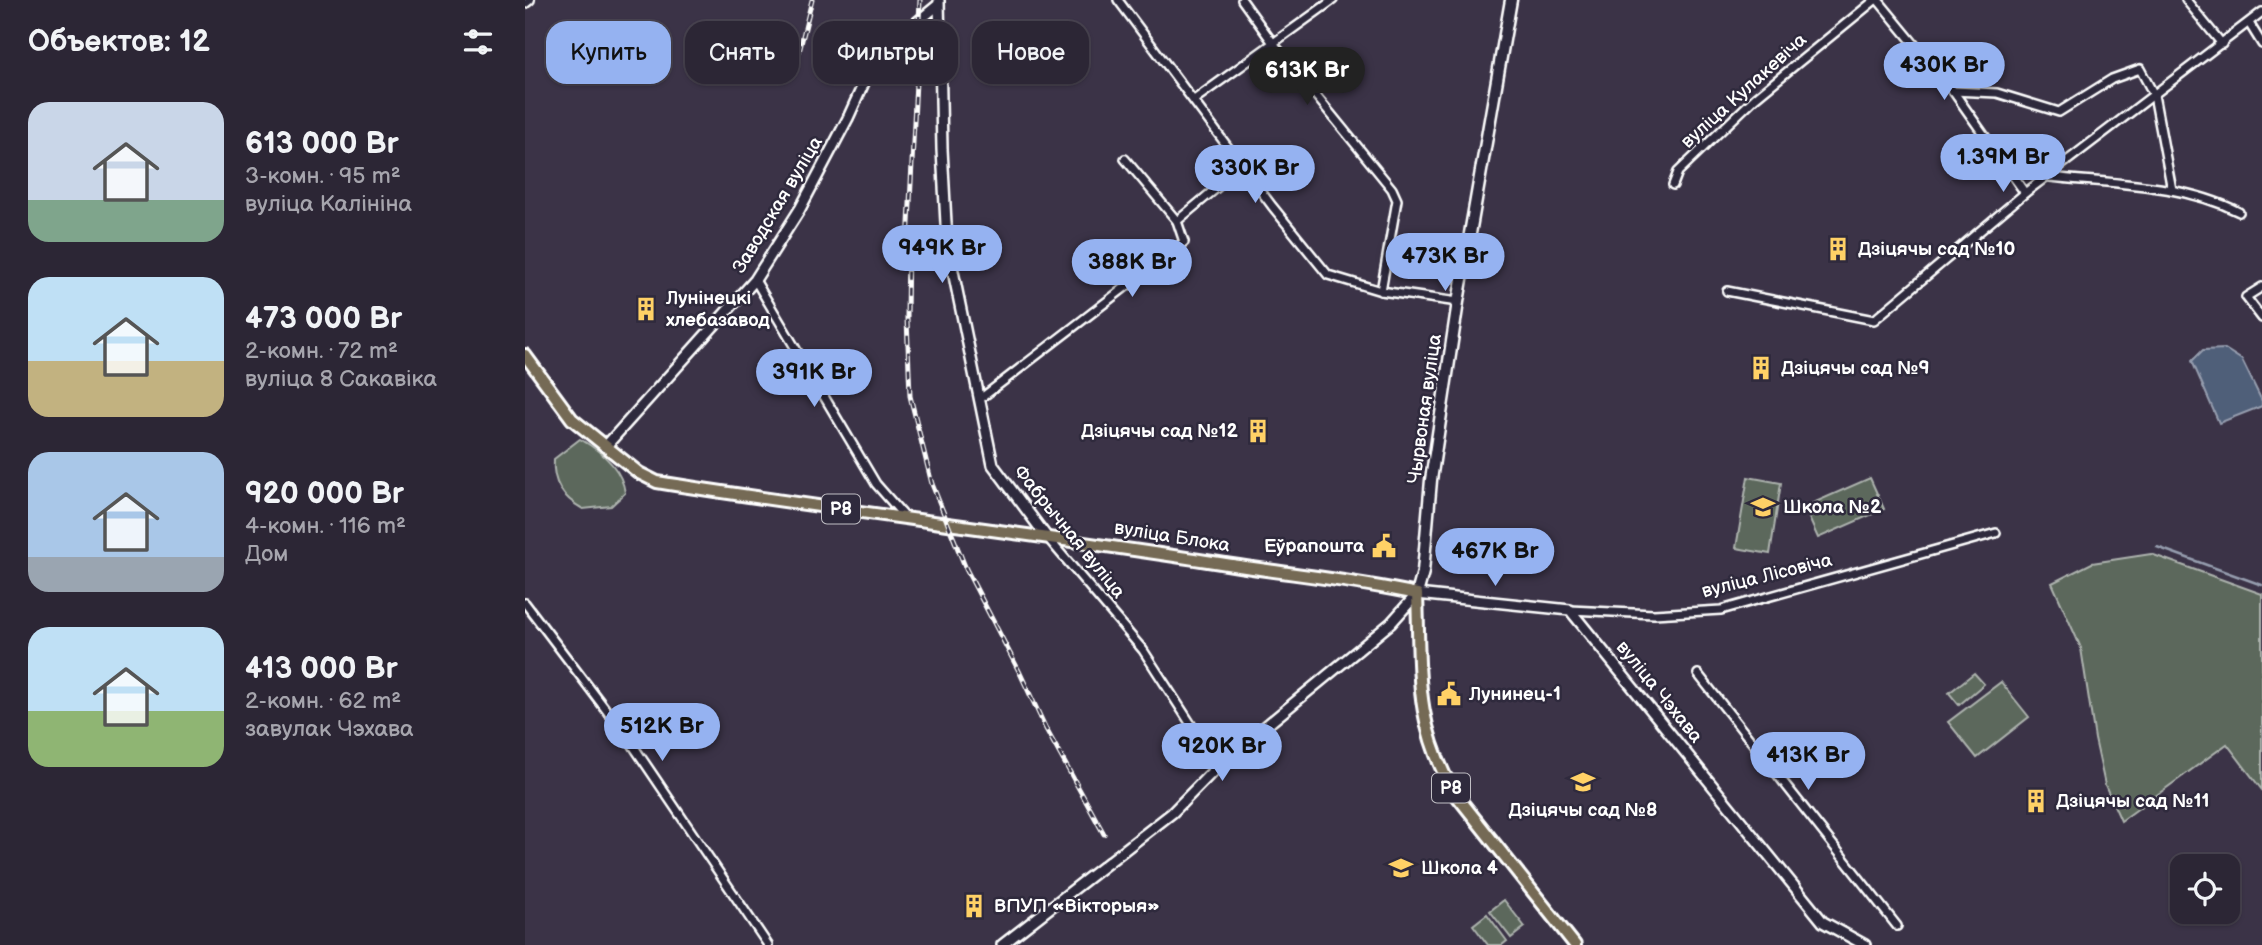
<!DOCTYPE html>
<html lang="ru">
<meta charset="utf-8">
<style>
body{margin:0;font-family:"Balsamiq Sans",sans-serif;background:#342e3d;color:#f1f3f6;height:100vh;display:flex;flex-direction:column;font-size:26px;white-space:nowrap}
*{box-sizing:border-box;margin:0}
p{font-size:23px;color:#a6a5ad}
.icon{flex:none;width:38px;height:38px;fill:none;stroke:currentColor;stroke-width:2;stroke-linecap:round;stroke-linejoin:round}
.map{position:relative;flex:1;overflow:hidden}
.side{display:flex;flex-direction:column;background:#2c2635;width:525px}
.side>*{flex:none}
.banner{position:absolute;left:21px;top:21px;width:665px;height:63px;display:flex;gap:14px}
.buttons{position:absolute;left:1645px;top:854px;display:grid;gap:14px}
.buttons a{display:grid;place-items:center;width:70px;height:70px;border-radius:14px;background:#2c2635;box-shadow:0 2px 5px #0004,0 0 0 2px #484350;font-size:35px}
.price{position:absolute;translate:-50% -60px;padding:0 16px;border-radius:24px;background:#95b2f1;color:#111;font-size:23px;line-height:46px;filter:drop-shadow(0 2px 4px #0008)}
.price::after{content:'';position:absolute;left:50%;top:42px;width:21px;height:16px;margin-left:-10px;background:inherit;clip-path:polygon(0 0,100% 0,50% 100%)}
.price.active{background:#222;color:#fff}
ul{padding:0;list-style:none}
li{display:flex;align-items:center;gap:21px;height:175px;padding:0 28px}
li span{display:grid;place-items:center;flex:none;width:196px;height:140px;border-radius:21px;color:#555}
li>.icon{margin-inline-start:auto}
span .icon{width:84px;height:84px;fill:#fffc;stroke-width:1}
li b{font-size:30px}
h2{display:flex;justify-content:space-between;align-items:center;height:84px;padding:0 28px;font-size:30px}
.chip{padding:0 24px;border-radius:21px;background:#2c2635;box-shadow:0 2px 5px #0004,0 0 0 2px #484350;font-size:24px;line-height:63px}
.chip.active{background:#95b2f1;color:#111}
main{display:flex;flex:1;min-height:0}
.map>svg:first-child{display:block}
</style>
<main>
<section class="side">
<h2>Объектов: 12<svg class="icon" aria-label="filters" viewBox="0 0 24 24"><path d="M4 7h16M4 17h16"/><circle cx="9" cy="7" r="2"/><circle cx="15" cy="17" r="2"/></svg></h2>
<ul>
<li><span style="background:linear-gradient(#c9d6e8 70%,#7fa58c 0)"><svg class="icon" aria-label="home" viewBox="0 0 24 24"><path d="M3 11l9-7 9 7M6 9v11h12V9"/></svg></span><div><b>613 000 Br</b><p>3-комн. · 95 m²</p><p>вуліца Калініна</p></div></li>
<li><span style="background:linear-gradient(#bfe0f5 60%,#c2b280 0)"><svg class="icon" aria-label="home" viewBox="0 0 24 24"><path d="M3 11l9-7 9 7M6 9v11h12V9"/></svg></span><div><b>473 000 Br</b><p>2-комн. · 72 m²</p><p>вуліца 8 Сакавіка</p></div></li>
<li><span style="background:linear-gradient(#a9c7e8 75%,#9aa5b1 0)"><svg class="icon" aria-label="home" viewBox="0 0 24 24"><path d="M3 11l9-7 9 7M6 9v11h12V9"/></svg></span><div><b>920 000 Br</b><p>4-комн. · 116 m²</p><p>Дом</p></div></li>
<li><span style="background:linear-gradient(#bfe0f5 60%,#8fb573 0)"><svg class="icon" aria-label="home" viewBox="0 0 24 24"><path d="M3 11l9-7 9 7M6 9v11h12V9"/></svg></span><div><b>413 000 Br</b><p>2-комн. · 62 m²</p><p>завулак Чэхава</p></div></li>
</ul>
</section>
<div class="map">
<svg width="1737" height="945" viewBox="0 0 1737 945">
<rect width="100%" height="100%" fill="#3b3347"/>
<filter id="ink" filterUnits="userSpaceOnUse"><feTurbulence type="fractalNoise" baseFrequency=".0143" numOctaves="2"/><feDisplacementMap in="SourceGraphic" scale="14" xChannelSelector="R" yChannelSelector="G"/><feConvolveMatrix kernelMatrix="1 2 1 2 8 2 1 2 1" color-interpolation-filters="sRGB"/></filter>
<g filter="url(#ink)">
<g fill="#5b675c" stroke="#adb3ae" stroke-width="2">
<path d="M 55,439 C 76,451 97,468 100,493 L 86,506 L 58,509 C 38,498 27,483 29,459 Z"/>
<polygon points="1223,477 1256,483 1245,554 1211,548"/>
<polygon points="1345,478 1359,509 1293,538 1279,507"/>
<polygon points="1626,554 1737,594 1737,790 1702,744 1596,821 1580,785 1570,739 1556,648 1527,583 1567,563"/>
<polygon points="1449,673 1459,684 1434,705 1424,693"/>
<polygon points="1476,682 1504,717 1452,758 1423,722"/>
<polygon points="979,900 1000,927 986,938 965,911"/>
<polygon points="962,914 982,941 977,945 963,945 948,925"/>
</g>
<polygon fill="#505e79" stroke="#969eaf" stroke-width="2" points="1700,349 1717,360 1737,401 1737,406 1694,423 1667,361 1678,350"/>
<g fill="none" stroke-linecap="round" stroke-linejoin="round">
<polyline stroke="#969eaf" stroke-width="2.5" points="1632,547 1737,585"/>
<g stroke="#fff" stroke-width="12">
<g id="minor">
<polyline points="593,0 747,206 803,275 856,291 933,302"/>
<polyline points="717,0 748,43 867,189 872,200 856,291"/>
<polyline points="1353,0 1428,91 1500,193"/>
<polyline points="1661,0 1697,44"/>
<polyline points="0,4 5,0"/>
<polyline points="1724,23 1737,44"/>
<polyline points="1428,91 1472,93 1534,112 1587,79 1615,69 1629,95 1647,190"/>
<polyline points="669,100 808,0"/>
<polyline points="600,159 652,221"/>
<path d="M 1525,177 C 1588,184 1657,183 1714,212"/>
<polyline points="1148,185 1153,172 1230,98 1350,0"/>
<polyline points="230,280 351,484 380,517"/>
<polyline points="1737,287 1721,297 1737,318"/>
<polyline points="1202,291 1349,320 1500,193 1737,12"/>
<polyline points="455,399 659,242 652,221 718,166"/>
<polyline points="521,536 618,650 669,729 696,763"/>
<polyline points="0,603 107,744 243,945"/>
<polyline points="1045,610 1129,614 1196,610 1471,533"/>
<polyline points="1173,674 1372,926"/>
</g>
</g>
<g stroke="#fff" stroke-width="14">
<g id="tertiary">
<polyline points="414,0 417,149 422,242 468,465 521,536"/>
<polyline points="80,447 230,280 275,209 323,118 348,63 363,46 413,5"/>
<polyline points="477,945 647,813 696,763 866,623 892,594 1045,610 1298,922 1340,945"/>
</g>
</g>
<g stroke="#fff" stroke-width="15">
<polyline id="secondary" points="892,594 898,572 906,480 933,302 986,0"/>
</g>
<g stroke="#fff" stroke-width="16">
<path id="primary" d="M 0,355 L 47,419 L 114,473 L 132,482 C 326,513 520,535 714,566 C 773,575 833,581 892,594 C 895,670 889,722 928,791 L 1050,945"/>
</g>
<use href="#minor" stroke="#2f2a3d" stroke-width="7"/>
<use href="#tertiary" stroke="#2f2a3d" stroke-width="9"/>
<use href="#secondary" stroke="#2f2a3d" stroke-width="10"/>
<use href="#primary" stroke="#756a55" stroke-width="10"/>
<g stroke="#fff" stroke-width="5">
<g id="rail">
<polyline points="395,0 383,244 382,319 385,396 407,484 441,569 495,673 521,729 579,834"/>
<polyline points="274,52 287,0"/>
</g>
</g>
<use href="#rail" stroke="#2f2a3d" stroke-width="2.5" stroke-dasharray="8" stroke-linecap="butt"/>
</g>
</g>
<defs>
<g id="building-bare" transform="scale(1.89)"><path d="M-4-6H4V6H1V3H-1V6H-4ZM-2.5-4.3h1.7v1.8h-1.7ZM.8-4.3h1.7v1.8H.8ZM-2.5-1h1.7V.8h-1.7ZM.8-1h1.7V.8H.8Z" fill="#ffd166" stroke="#2f2a3d" stroke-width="2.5" paint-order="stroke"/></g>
<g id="school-bare" transform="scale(1.89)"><path d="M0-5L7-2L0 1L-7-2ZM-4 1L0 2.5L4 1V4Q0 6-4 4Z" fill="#ffd166" stroke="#2f2a3d" stroke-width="2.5" paint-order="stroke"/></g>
<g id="civic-bare" transform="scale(1.89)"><path d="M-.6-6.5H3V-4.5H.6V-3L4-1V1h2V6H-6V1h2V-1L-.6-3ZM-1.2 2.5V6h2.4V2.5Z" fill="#ffd166" stroke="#2f2a3d" stroke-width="2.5" paint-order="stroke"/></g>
</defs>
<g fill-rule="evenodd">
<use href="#building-bare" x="1313" y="249"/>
<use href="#building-bare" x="121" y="309"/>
<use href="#building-bare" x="1236" y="368"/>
<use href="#building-bare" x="733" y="431"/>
<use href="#school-bare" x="1238" y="507"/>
<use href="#civic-bare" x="859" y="546"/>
<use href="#civic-bare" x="924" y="694"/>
<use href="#school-bare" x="1058" y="782"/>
<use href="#building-bare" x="1511" y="801"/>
<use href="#school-bare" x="876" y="868"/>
<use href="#building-bare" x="449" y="906"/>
</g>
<g text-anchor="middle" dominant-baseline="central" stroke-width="5" stroke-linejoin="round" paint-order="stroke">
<g fill="#2f2a3d" stroke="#c1bfc5" stroke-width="2">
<rect x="297" y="494.5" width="38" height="29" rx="5"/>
<rect x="907" y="773.5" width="38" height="29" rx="5"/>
</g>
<g font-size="18" font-weight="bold" fill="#fff">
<text x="316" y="509">Р8</text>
<text x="926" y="788">Р8</text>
</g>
<g font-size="19" fill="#fff" stroke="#2f2a3d">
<text transform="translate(1219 91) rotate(-42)">вуліца Кулакевіча</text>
<text transform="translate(253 205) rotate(-59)">Заводская вуліца</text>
<text transform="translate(900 409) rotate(-82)">Чырвоная вуліца</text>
<text transform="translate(544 532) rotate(51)">Фабрычная вуліца</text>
<text transform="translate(647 537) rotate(9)">вуліца Блока</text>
<text transform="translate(1242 576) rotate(-14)">вуліца Лісовіча</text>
<text transform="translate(1134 692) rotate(51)">вуліца Чэхава</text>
</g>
<g font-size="19" font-weight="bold" fill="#fff" stroke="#2f2a3d" text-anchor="start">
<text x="1333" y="249">Дзіцячы сад №10</text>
<text x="141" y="298">Лунінецкі<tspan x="141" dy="22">хлебазавод</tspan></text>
<text x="1256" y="368">Дзіцячы сад №9</text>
<text x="713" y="431" text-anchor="end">Дзіцячы сад №12</text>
<text x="1258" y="507">Школа №2</text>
<text x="839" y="546" text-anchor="end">Еўрапошта</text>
<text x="944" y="694">Лунинец-1</text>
<text x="1531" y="801">Дзіцячы сад №11</text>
<text x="1058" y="810" text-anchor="middle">Дзіцячы сад №8</text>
<text x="896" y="868">Школа 4</text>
<text x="469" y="906">ВПУП «Вікторыя»</text>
</g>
</g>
</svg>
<div class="buttons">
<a><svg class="icon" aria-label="locate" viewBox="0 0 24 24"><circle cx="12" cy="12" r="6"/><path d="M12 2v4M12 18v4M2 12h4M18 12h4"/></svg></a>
</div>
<b class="price" style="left:1419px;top:102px">430K Br</b>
<b class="price active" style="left:782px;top:107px">613K Br</b>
<b class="price" style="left:1478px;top:194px">1.39M Br</b>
<b class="price" style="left:730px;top:205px">330K Br</b>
<b class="price" style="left:417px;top:285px">949K Br</b>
<b class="price" style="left:920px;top:293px">473K Br</b>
<b class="price" style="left:607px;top:299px">388K Br</b>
<b class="price" style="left:289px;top:409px">391K Br</b>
<b class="price" style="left:970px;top:588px">467K Br</b>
<b class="price" style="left:137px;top:763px">512K Br</b>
<b class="price" style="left:697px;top:783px">920K Br</b>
<b class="price" style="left:1283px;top:792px">413K Br</b>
<div class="banner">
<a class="chip active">Купить</a>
<a class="chip">Снять</a>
<a class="chip">Фильтры</a>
<a class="chip">Новое</a>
</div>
</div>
</main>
